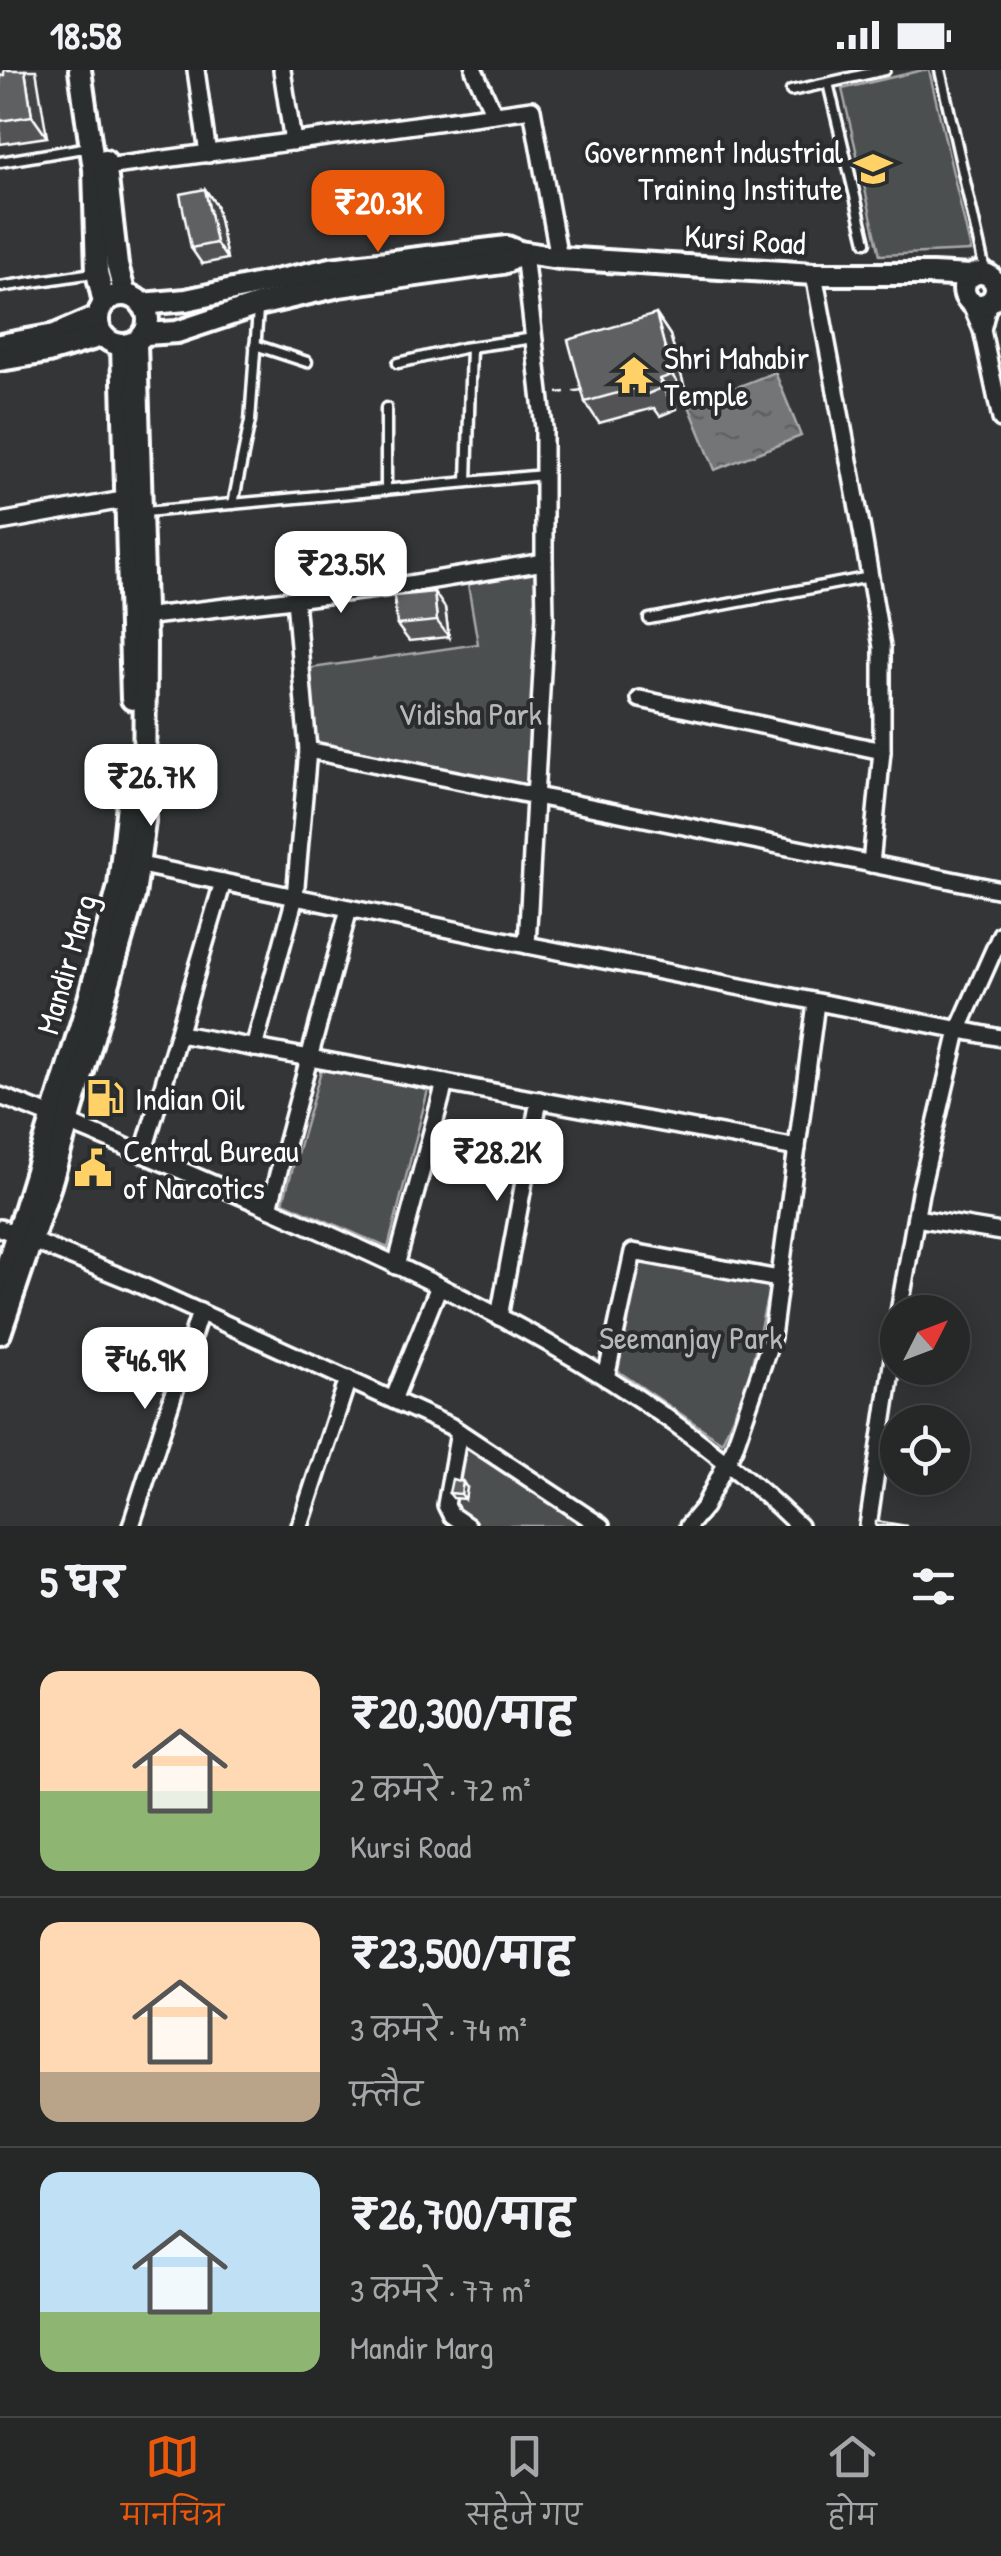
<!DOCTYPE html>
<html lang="hi">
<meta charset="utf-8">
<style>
body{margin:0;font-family:"Patrick Hand","Playpen Sans Deva",sans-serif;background:#2e3030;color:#f1f3f6;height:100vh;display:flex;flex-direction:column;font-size:38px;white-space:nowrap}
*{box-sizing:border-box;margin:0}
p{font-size:32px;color:#a4a6a8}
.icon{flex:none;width:55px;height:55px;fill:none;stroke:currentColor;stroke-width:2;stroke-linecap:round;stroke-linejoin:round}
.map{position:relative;height:1456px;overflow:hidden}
.side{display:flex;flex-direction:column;background:#262828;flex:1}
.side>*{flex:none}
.needle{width:65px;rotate:48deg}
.buttons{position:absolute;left:880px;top:1225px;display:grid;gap:20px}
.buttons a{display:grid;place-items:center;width:90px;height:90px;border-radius:50%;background:#262828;box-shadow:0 5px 25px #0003,0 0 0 2px #424445;font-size:50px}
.price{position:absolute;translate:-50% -85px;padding:0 22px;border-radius:20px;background:#fff;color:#222;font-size:32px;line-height:65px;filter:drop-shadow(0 2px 5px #0008)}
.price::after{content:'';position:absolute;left:50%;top:60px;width:30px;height:22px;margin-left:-15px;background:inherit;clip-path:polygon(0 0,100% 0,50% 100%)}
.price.active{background:#ea580c;color:#fff}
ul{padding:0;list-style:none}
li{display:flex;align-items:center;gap:30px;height:250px;padding:0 40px}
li+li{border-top:2px solid #424445}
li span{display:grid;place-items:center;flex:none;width:280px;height:200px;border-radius:20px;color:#555}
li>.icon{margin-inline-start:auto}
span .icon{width:120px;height:120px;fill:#fffc;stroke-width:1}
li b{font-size:42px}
h2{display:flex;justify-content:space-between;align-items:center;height:120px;padding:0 40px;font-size:42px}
.status{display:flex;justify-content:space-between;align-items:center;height:70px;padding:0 50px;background:#262828;direction:ltr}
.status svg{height:28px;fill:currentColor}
.tab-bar{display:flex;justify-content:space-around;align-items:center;height:140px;border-top:2px solid #424445;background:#262828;font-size:28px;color:#a4a6a8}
.tab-bar a{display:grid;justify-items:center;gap:5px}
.tab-bar .active{color:#ea580c}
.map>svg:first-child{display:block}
</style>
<div class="status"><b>18:58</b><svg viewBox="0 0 49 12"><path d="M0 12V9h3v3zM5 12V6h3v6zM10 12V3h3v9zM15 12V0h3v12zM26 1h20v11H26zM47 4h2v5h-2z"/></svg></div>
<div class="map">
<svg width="1001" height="1456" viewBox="0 0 1001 1456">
<defs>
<pattern id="water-ripples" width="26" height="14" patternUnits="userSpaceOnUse" patternTransform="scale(2.5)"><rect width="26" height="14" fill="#737576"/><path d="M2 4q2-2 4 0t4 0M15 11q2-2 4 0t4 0" fill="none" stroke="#606061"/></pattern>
</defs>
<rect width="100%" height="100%" fill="#333536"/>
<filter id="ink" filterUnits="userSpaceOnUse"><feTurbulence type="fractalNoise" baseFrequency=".01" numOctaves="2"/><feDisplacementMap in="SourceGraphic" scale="20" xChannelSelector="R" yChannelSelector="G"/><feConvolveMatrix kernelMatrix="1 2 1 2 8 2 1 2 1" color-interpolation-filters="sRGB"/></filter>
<g filter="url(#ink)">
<g fill="#4c4f50" stroke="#a6a7a8" stroke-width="2.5">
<polygon points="923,0 929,0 971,181 880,185 842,19"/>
<polygon points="540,497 533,722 311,677 305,599 478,574 467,509"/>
<polygon points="322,997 428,1020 388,1178 283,1132"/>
<polygon points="639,1189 770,1215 748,1311 722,1372 618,1301"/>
<polygon points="462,1370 590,1456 478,1456 452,1438"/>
</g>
<polygon fill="url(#water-ripples)" stroke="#abacad" stroke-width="2.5" points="775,302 801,366 715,400 689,336"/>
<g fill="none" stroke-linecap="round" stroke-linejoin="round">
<g stroke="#fff" stroke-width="15">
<g id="lane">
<polyline points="940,0 986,205"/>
<polyline points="828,13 866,172"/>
<polyline points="791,21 885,0"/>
<polyline points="0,92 89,77"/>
<polyline points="0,217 93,203"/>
<polyline points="255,275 307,292"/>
<polyline points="398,293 463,278 534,268"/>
<polyline points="467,412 471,277"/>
<polyline points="386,420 386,338"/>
<polyline points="233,434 250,351 258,240"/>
<polyline points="145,442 544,405"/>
<polyline points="649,549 870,507"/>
</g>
</g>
<g stroke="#fff" stroke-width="22">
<g id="street">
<polyline points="196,0 208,84"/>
<polyline points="282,0 293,72"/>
<polyline points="474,0 494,44"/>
<polyline points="106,97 532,39 559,188"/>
<polyline points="524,183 544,358 544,492 545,547 527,875"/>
<polyline points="814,204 862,460 882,577 882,681 871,794"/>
<polyline points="970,232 982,260 1001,349"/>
<polyline points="982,260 989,232"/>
<polyline points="0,452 134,428"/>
<polyline points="134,548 385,518 544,492"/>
<polyline points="640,629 882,681"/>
<polyline points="308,680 1001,820"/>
<polyline points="131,793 527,875 1001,968"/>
<polyline points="180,964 797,1078"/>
<polyline points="254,978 295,827 308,680 295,529"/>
<path d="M 0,1026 C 88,1059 173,1097 260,1134 C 451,1217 647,1309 799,1456"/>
<polyline points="143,1084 223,812"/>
<polyline points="269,1138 349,839"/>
<polyline points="916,1148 1001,1162"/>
<polyline points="0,1158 129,1210 450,1356 601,1456"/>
<polyline points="396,1196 445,1013"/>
<polyline points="899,1242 920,1123 958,961 1001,864"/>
<polyline points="499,1247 539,1030"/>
<polyline points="606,1308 633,1182 779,1209"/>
<polyline points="393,1330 439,1216"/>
<polyline points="459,1362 446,1435 451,1445 467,1456"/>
<polyline points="131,1456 200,1242"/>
<polyline points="300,1456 348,1309"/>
<polyline points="688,1456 704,1437 734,1378 772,1267 816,933"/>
<polyline points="868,1456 898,1254"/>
</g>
</g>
<g stroke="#fff" stroke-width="28">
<g id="secondary">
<polyline points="80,0 94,99 97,202 104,233"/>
<polyline points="105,91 117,195 125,225"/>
<circle cx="980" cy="219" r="16"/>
<circle cx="123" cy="250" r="25"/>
<polyline points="142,234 186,230 331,199 507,177 519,182 559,188 814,204 932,204 971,206"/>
<polyline points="145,264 177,262 258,235 339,216 502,193 508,191 519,182"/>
<polyline points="0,275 55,265 97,247"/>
<polyline points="122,276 132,629"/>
<polyline points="0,290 48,282 102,266"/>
<polyline points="0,1218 89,929 119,816 133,688"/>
<polyline points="0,1263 50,1115 134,826 144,751 145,573 136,273"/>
</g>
</g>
<polyline stroke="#fff" stroke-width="2.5" stroke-dasharray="8 8" stroke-linecap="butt" points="557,323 584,320"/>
<use href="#lane" stroke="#2a2d2e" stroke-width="8"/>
<use href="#street" stroke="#2a2d2e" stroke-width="15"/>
<use href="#secondary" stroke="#2a2d2e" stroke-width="20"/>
</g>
<g fill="#525354" stroke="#fff" stroke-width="2.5">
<polygon points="4,5 47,67 0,74 0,6"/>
<polygon points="205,119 216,135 227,189 202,194 191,178"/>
<polygon points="656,244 670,265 687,326 675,330 677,339 660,346 654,338 599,353 585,332"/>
<polygon points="445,538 449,567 409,571 397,555"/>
<polygon points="467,1418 465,1429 453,1428 449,1423"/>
</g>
<g fill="#424445" stroke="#fff" stroke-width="2.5">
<polygon points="25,0 36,0 47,67 32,46"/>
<polygon points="205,119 216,135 227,189 216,173"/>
<polygon points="656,244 670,265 687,326 672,305"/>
<polygon points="660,309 675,330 677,339 662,318"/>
<polygon points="434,522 445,538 449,567 437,551"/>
<polygon points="463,1412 467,1418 465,1429 461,1424"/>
</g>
<g fill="#5f6162" stroke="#fff" stroke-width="2.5">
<polygon points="4,0 25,0 32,46 0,51 0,6 4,5"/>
<polygon points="205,119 216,173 191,178 180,124"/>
<polygon points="656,244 672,305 660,309 662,318 645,325 643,316 585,332 568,270"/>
<polygon points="434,522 437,551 397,555 394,526"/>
<polygon points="452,1409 463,1412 461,1424 449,1423"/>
<polygon points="876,1451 907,1456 876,1456"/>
</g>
</g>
<defs>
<g id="university-bare" transform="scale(3)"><path d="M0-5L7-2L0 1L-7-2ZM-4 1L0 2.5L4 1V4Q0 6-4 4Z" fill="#ffd166" stroke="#2a2d2e" stroke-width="2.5" paint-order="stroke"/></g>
<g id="temple-bare" transform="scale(3)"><path d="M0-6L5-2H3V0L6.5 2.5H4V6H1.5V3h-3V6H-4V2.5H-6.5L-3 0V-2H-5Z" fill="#ffd166" stroke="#2a2d2e" stroke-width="2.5" paint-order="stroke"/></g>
<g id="fuel-bare" transform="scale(3)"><path d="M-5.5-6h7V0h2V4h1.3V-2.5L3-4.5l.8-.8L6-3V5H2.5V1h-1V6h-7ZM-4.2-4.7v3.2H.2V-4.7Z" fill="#ffd166" stroke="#2a2d2e" stroke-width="2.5" paint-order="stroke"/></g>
<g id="civic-bare" transform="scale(3)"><path d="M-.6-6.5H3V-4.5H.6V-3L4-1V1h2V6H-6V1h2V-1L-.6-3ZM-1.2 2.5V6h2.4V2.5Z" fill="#ffd166" stroke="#2a2d2e" stroke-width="2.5" paint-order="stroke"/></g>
</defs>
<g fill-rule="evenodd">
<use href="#university-bare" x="873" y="99"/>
<use href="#temple-bare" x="634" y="305"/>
<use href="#fuel-bare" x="105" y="1028"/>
<use href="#civic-bare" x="93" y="1098"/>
</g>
<g text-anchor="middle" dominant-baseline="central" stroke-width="8" stroke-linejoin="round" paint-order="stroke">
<g font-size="32" fill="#fff" stroke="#2a2d2e" text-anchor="start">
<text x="843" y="81" text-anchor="end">Government Industrial<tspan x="843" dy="37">Training Institute</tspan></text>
<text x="664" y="287">Shri Mahabir<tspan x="664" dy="37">Temple</tspan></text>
<text x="135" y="1028">Indian Oil</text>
<text x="123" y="1080">Central Bureau<tspan x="123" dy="37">of Narcotics</tspan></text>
</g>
<g font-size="32" fill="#fff" stroke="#2a2d2e">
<text transform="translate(745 169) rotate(4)">Kursi Road</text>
<text transform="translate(66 894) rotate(-74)">Mandir Marg</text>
</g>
<g font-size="32" fill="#b7b9b9" stroke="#2a2d2e">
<text x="470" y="643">Vidisha Park</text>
<text x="691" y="1267">Seemanjay Park</text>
</g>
</g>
</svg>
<div class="buttons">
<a><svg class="needle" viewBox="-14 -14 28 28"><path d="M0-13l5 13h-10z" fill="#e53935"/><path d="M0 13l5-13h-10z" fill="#a4a6a8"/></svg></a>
<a><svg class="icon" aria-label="locate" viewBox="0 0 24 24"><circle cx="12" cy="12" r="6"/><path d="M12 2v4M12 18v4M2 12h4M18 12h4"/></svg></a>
</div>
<b class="price active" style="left:378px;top:185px">₹20.3K</b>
<b class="price" style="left:341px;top:546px">₹23.5K</b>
<b class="price" style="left:151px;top:759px">₹26.7K</b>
<b class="price" style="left:497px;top:1134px">₹28.2K</b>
<b class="price" style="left:145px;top:1342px">₹46.9K</b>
</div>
<section class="side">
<h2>5 घर<svg class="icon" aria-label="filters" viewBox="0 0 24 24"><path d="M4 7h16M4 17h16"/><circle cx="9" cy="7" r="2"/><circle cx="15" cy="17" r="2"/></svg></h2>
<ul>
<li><span style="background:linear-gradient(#ffd9b3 60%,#8fb573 0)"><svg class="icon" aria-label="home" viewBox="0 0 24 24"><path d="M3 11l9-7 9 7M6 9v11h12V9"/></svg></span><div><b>₹20,300/माह</b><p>2 कमरे · 72 m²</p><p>Kursi Road</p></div></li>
<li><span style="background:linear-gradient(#ffd9b3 75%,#b9a48a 0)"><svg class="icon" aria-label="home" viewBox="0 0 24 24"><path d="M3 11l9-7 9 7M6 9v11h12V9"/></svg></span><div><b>₹23,500/माह</b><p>3 कमरे · 74 m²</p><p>फ़्लैट</p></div></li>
<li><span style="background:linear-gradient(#bfe0f5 70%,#8fb573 0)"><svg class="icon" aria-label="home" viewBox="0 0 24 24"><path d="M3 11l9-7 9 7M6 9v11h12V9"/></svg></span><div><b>₹26,700/माह</b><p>3 कमरे · 77 m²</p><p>Mandir Marg</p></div></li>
</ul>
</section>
<nav class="tab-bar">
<a class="active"><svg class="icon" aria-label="map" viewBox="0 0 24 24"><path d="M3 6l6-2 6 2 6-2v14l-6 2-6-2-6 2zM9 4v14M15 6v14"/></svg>मानचित्र</a>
<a><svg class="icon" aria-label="saved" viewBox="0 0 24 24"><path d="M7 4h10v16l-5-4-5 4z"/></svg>सहेजे गए</a>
<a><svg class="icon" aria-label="home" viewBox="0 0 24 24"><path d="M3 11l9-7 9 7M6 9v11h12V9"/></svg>होम</a>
</nav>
